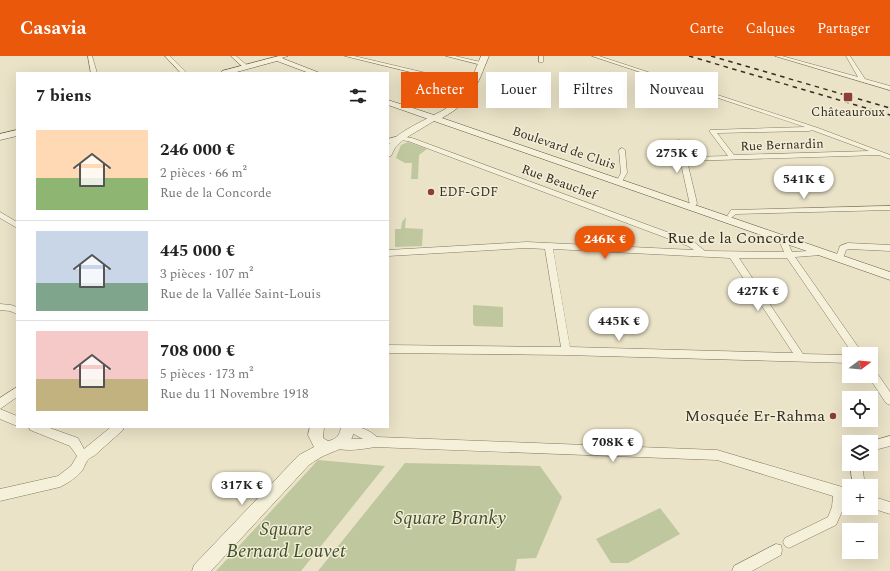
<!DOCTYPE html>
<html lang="fr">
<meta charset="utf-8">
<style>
body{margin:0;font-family:Spectral,serif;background:#f6f6f6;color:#222;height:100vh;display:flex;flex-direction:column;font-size:15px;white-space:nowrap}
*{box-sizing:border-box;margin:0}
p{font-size:13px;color:#767676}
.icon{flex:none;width:22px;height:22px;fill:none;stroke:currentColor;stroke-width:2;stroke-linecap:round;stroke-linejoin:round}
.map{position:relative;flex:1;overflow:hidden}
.side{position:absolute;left:16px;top:16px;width:373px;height:356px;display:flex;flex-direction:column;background:#fff;border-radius:0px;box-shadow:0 4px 16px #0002}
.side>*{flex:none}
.guide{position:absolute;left:401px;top:16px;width:380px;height:36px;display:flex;gap:8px}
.needle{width:26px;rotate:74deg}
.tools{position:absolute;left:842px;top:291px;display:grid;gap:8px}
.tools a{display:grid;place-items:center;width:36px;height:36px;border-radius:0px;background:#fff;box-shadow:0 4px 16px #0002;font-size:20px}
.price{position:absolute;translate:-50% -34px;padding:0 9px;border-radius:14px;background:#fff;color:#222;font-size:13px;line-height:26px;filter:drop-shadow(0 1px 2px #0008)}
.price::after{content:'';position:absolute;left:50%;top:24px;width:12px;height:9px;margin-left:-6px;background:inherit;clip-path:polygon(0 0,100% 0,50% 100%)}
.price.active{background:#ea580c;color:#fff}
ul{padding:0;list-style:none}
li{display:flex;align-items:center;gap:12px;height:100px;padding:0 20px}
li+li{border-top:1px solid #e0e0e0}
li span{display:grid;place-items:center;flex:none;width:112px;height:80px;border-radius:0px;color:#555}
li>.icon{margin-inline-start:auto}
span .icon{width:48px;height:48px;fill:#fffc;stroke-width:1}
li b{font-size:17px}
h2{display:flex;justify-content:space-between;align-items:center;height:48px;padding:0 20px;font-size:17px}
.pill{padding:0 14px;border-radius:0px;background:#fff;box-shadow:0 4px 16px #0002;font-size:14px;line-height:36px}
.pill.active{background:#ea580c;color:#fff}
header{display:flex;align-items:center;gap:24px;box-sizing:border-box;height:56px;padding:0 20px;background:#ea580c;color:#fff}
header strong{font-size:19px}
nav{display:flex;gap:22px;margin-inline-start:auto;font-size:14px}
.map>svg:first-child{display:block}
</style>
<header>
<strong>Casavia</strong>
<nav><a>Carte</a><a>Calques</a><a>Partager</a></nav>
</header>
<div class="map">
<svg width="890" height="515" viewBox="0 0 890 515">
<rect width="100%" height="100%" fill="#eae3c8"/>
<g fill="#bec79d">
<polygon points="408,86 427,93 419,99 418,123 411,123 412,107 405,107 396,102 401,89"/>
<polygon points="406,161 405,172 423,173 422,190 395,191 395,173 401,173 402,166"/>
<polygon points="473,249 503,251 503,271 475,270 473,268"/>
<polygon points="318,404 385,410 301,515 216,515"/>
<polygon points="405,407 540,410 562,441 536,502 517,503 515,515 318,515"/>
<polygon points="660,452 680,478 628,507 611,507 596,483"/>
</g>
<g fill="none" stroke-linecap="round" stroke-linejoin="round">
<g stroke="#84775f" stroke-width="1">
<g id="minor">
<polygon points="88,0 92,0 97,17 91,17"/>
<polygon points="165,0 170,0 187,17 181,17"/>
<polygon points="231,0 236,0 249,11 244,12"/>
<polygon points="280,0 288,0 278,3 276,2"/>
<polygon points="345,0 354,0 426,17 423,19"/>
<polygon points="446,0 455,0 485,7 482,9"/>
<rect x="539" y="0" width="4" height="6"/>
<path d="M 592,0 L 599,0 L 818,72 L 890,99 L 890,103 L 879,99 L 687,105 L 697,147 L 696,149 L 690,149 L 680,103 L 678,84 L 683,85 L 687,101 L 728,100 L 710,76 L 710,74 L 805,71 ZM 812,74 L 869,95 L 734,99 L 717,77 L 809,75 Z"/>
<polygon points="775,0 782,0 858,21 846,0 850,0 865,23 890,30 890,34"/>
<path d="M 399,80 L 412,82 L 694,186 L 705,195 L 784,196 L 778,182 L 782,179 L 786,182 L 792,196 L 824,194 L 825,196 L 821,199 L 795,201 L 863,298 L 853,298 L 787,202 L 739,202 L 803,298 L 849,299 L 849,307 L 566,299 L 388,297 L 388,289 L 561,291 L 545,193 L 527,192 L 388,200 L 388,194 L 527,186 L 694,194 L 688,190 L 408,85 L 399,84 L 388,88 L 388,83 ZM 553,193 L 730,202 L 793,297 L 570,291 Z"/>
<polygon points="622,92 625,94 627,117 621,127 619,128 616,126 621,117 619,94"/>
<polygon points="890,150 890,154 736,158 731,162 727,160 731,154 734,154"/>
<polygon points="0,156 17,166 17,172 0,162"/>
<polygon points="848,187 890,189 890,195 849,193 846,194 844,200 838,200 837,198 840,190"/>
<polygon points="0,248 11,249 17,251 17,258 10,255 0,254"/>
<polygon points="871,313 875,314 890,336 890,349 886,347 868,320 871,320"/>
<polygon points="17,331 17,341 0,353 0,342"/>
<polygon points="0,353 17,360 17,370 0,363"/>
<path d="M 29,371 L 47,371 L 78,382 L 84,393 L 111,371 L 124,371 L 123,374 L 94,400 C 86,403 86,408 82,415 C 76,422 68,427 60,431 L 0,445 L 0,433 L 58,420 L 71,410 L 77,400 L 70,390 L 30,374 Z"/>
<path d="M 345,371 C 360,371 365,371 377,381 L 717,394 L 849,433 L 849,445 L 845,444 L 844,451 L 836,469 L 789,492 L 785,490 L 783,486 L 785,482 L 828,461 L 832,451 L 833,440 L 717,404 L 375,391 C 363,393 347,396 335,392 L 333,388 L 335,384 L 339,383 L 363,383 L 346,374 Z"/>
<polygon points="890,380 890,390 871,395 871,386 868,386"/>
<polygon points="850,408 862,408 865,430 853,430"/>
<polygon points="871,440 890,446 890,458 871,452"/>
<polygon points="776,488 781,489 782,494 781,499 752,515 732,515 734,510"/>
</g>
</g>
<g stroke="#84775f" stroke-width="1">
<g id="tertiary">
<path d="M 432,60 L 435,60 L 439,62 L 404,83 L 395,92 L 391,100 L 388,100 C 388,98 387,93 388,91 C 393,78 421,66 432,60 Z"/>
<path d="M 310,371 L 324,371 L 323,382 L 328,385 C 337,383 340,379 341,371 L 355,371 C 350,393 346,390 328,398 C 322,400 315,405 309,409 L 211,515 L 192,515 L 194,509 L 299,399 L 314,391 L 308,379 Z"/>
</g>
</g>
<g stroke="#665842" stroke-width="1">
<g id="secondary">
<polygon points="279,0 284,3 320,17 309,17 277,5 233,17 221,17 222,15"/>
<path d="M 481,0 L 489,0 C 476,31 474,44 442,62 L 890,216 L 890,224 L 388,49 L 388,44 L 434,59 C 467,43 468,31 481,0 Z"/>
<polygon points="17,74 17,80 0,84 0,78"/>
</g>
</g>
<use href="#minor" fill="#f5f0da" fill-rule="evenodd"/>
<use href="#tertiary" fill="#f5f0da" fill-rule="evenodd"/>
<use href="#secondary" fill="#f5f0da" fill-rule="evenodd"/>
<g stroke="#362d21" stroke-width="1.5" stroke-dasharray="4.5 4.5" stroke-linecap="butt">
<polyline points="689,0 890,59"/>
<polyline points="711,0 890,52"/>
</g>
</g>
<g fill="#8d3e35" stroke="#f2edd7" stroke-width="1.5">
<rect x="843" y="36" width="10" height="10" rx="2"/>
<circle cx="431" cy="136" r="4"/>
<circle cx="833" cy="360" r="4"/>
</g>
<g text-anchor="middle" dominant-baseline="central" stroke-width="3" stroke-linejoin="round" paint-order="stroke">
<g font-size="13" fill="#362d21" stroke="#f2edd7">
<text x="848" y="56">Châteauroux</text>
<text x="439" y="136" text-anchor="start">EDF-GDF</text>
</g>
<g font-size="13" fill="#362d21" stroke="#f2edd7">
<text transform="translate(782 89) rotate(-2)">Rue Bernardin</text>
<text transform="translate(564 92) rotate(19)">Boulevard de Cluis</text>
<text transform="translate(559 126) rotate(20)">Rue Beauchef</text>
</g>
<g font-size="16" fill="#362d21" stroke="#f2edd7">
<text x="736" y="182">Rue de la Concorde</text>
</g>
<g font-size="16" fill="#362d21" stroke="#f2edd7" text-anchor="end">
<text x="825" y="360">Mosquée Er-Rahma</text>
</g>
<g font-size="19" font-style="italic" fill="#42502a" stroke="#f2edd7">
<text x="450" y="462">Square Branky</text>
<text x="286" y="473">Square<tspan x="286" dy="22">Bernard Louvet</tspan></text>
</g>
</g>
</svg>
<div class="tools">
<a><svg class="needle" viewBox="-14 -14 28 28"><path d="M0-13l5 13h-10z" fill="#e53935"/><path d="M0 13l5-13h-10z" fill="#767676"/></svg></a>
<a><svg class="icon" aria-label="locate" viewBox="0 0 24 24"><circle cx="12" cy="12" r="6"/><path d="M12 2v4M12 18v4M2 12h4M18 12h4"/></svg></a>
<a><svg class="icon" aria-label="layers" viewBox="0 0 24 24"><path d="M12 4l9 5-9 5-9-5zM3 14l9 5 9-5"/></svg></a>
<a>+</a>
<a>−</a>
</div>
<b class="price" style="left:677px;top:118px">275K €</b>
<b class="price" style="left:804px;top:144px">541K €</b>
<b class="price active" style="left:605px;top:204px">246K €</b>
<b class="price" style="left:758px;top:256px">427K €</b>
<b class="price" style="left:619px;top:286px">445K €</b>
<b class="price" style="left:613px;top:407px">708K €</b>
<b class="price" style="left:242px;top:450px">317K €</b>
<div class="guide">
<a class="pill active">Acheter</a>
<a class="pill">Louer</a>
<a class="pill">Filtres</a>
<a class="pill">Nouveau</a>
</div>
<section class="side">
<h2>7 biens<svg class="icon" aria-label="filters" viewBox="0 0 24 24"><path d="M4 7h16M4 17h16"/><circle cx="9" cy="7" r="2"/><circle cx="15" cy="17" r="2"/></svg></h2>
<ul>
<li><span style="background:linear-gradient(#ffd9b3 60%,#8fb573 0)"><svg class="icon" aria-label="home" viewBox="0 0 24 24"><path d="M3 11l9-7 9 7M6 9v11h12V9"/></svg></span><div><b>246 000 €</b><p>2 pièces · 66 m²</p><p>Rue de la Concorde</p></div></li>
<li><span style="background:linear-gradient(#c9d6e8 65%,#7fa58c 0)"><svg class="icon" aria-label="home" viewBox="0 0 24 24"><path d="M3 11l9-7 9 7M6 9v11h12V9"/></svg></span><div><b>445 000 €</b><p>3 pièces · 107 m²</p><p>Rue de la Vallée Saint-Louis</p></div></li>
<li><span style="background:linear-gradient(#f6c9c9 60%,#c2b280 0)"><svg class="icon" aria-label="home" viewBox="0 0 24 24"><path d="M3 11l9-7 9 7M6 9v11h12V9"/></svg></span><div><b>708 000 €</b><p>5 pièces · 173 m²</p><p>Rue du 11 Novembre 1918</p></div></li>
</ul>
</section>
</div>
